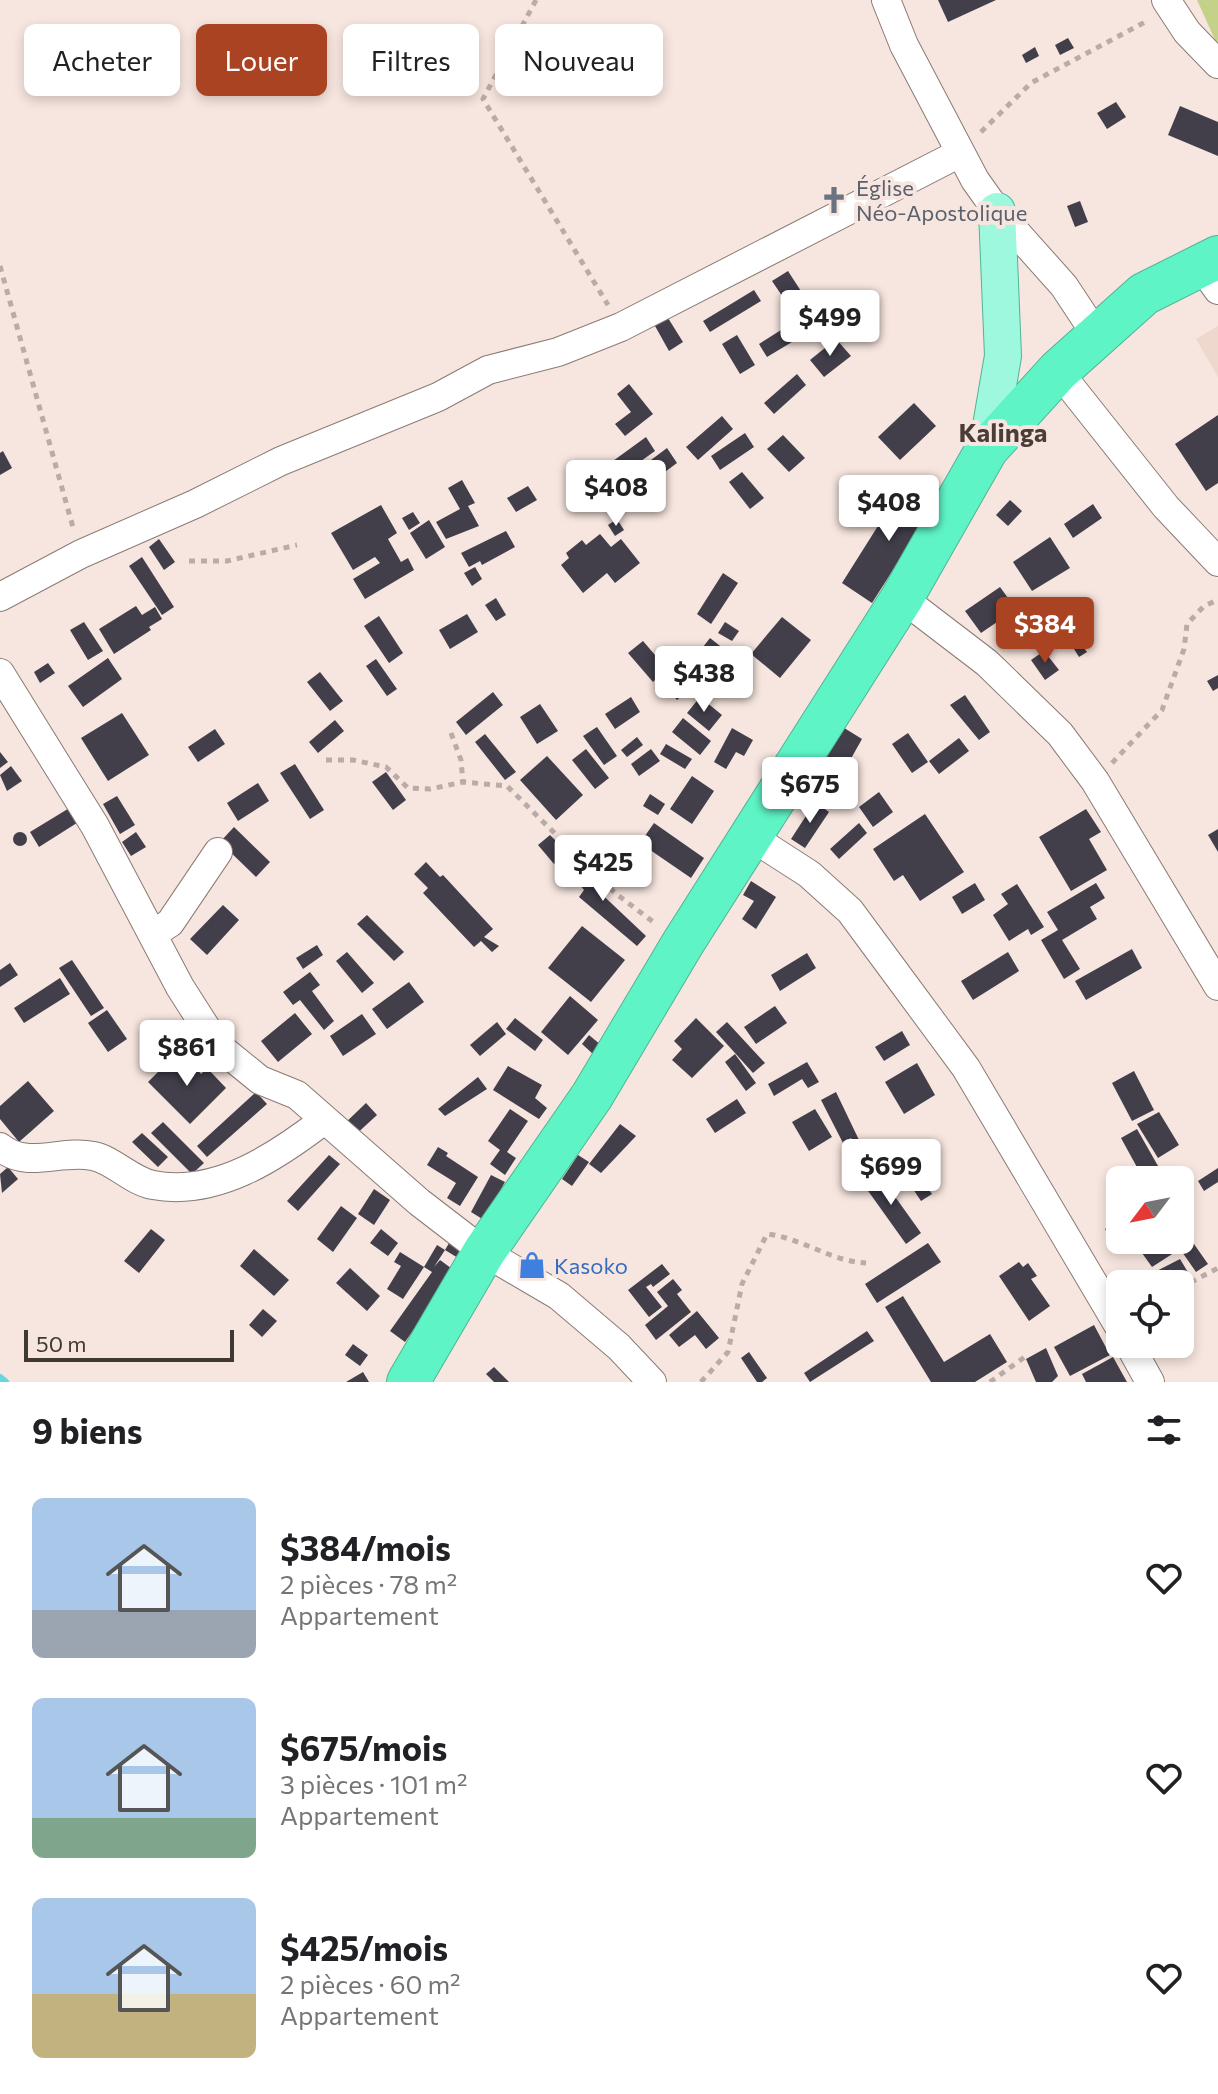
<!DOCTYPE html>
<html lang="fr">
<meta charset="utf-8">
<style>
body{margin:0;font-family:Commissioner,sans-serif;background:#f6f6f6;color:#202124;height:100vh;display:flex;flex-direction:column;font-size:30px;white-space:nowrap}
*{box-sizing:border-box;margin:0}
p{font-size:26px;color:#757577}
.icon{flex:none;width:44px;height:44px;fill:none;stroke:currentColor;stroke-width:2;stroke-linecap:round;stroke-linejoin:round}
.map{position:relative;height:1382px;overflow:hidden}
.panel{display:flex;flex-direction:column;background:#fff;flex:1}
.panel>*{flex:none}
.hud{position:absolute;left:24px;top:24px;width:800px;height:72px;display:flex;gap:16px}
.needle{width:52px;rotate:238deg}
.controls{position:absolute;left:1106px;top:1166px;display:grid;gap:16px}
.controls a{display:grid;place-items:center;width:88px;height:88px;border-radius:12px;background:#fff;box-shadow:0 4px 12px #0003;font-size:40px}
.scale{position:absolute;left:24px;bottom:20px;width:210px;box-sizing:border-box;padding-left:8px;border:4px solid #3f3936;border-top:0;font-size:22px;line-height:28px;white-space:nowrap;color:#3f3936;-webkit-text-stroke:6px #f7e6df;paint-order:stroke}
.price{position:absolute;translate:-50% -68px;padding:0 18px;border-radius:8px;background:#fff;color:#222;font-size:26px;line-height:52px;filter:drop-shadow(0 2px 4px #0008)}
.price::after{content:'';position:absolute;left:50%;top:48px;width:24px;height:18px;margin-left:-12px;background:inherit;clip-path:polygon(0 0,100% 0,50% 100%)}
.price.active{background:#aa4321;color:#fff}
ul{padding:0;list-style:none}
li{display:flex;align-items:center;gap:24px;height:200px;padding:0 32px}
li span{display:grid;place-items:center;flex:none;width:224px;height:160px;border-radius:12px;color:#555}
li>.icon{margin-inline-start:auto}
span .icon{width:96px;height:96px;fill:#fffc;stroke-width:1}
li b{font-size:34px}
h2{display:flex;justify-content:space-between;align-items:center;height:96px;padding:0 32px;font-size:34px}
.tag{padding:0 28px;border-radius:12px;background:#fff;box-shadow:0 4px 12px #0003;font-size:28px;line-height:72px}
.tag.active{background:#aa4321;color:#fff}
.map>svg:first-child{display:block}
</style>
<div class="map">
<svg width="1218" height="1382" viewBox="0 0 1218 1382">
<rect width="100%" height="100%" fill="#f7e6df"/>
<polygon fill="#eed7cd" points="1218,326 1218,377 1196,339"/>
<polygon fill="#c4d289" points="1197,0 1218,0 1218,41 1216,42"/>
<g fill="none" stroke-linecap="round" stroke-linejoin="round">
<polyline stroke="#66d6df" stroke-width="8" points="0,1378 5,1382"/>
</g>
<g fill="#423f4b">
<polygon points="938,0 996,0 948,22"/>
<polygon points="1068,38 1074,48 1060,55 1055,45"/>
<polygon points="1035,47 1039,56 1026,63 1022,55"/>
<polygon points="1116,102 1126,117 1107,129 1097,113"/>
<polygon points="1180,106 1218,122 1218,156 1168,135"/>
<polygon points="1080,201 1088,222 1075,227 1067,206"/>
<polygon points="788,271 810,305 795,315 772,281"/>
<polygon points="754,290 761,301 710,332 703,321"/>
<polygon points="668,318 683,342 669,351 655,326"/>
<polygon points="789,325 797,339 767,357 759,344"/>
<polygon points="737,335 755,365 740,374 722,344"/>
<polygon points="836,339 851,356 824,377 810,360"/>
<polygon points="797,374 806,385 774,414 764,403"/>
<polygon points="629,384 653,414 625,436 615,424 631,412 617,394"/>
<polygon points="914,403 936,426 900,460 878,437"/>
<polygon points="1218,415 1218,483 1206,491 1175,444"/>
<polygon points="722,416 733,429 698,460 686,447"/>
<polygon points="745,433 754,447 720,470 711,456"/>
<polygon points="783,435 805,458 789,472 767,449"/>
<polygon points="646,437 655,451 623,474 613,461"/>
<polygon points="667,448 677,463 654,480 643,466"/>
<polygon points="3,451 12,468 0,475 0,453"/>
<polygon points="635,471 643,482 628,492 620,481"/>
<polygon points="742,472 764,498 750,509 729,482"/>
<polygon points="462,480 475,503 468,506 479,526 446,539 436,522 460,509 448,488"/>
<polygon points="917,480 932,489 922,505 931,510 872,603 842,583 900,491 908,495"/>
<polygon points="528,486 537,500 516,512 507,498"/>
<polygon points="1010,500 1022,511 1008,526 996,515"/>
<polygon points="1093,504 1102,518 1073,538 1064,524"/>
<polygon points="381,505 397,533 388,539 401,562 408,558 414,570 365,599 353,579 380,563 375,557 353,570 331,533"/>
<polygon points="413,512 420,523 409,530 402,518"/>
<polygon points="617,519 624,530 615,536 608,525"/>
<polygon points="429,520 445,547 426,559 410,533"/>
<polygon points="506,531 515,547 482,565 480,561 469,567 461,553"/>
<polygon points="600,534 611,547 621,539 640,563 615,583 607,573 583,593 561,565 569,558 566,553 582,540 586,545"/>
<polygon points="1050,537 1070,568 1032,591 1013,562"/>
<polygon points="159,539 175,562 164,570 149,547"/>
<polygon points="142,557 174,607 162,615 129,566"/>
<polygon points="475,567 482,579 472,586 464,573"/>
<polygon points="723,573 738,583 711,624 697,614"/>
<polygon points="1000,587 1016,609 981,633 965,611"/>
<polygon points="496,598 506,615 496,621 485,605"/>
<polygon points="1070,604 1081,620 1067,629 1056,614"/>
<polygon points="136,606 142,615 155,607 162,619 149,627 151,630 114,654 99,629"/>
<polygon points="467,614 478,632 450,649 439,630"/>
<polygon points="379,616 403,653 389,663 364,626"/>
<polygon points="782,617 811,640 780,678 751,654"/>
<polygon points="84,622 103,651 88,660 70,630"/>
<polygon points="725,622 739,631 732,641 718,633"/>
<polygon points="710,638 729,653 677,700 664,685 684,667 689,673 712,654 703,647"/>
<polygon points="643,641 667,669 653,682 628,653"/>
<polygon points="1081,644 1087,652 1079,657 1074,649"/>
<polygon points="1044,651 1059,670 1045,680 1031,660"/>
<polygon points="732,656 752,670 743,681 724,667"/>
<polygon points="108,658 122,679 83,707 68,686"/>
<polygon points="376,659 397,689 387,696 366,666"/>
<polygon points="48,663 55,673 40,683 34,672"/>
<polygon points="320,672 343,701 330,711 307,682"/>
<polygon points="1218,675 1218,688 1213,691 1207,681"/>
<polygon points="493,692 503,705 466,735 456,722"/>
<polygon points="965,695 990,732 979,740 950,705"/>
<polygon points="631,697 640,712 615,729 605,714"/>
<polygon points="700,697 722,715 709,731 687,713"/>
<polygon points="540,704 558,731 537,744 520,717"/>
<polygon points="122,713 149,755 108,781 81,738"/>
<polygon points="683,718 711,741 700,755 672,732"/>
<polygon points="335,720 344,731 318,753 309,742"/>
<polygon points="841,726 862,739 839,780 817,768"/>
<polygon points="597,727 617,756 604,765 583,736"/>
<polygon points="732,728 753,740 744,756 736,752 726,769 714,762"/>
<polygon points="215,729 225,744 198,762 188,747"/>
<polygon points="908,733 928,762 912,773 892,744"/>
<polygon points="485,734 516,772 505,780 475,742"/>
<polygon points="637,737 643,745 627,757 621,750"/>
<polygon points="959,738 969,751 939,774 929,761"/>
<polygon points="666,744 692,759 685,769 660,754"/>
<polygon points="586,749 609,778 595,789 572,760"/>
<polygon points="651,749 660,761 639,776 631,764"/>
<polygon points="0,752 8,762 0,768"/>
<polygon points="547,756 583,795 556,820 520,780"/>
<polygon points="295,764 324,810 310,819 280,773"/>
<polygon points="11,766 22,781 7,791 0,775"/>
<polygon points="386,772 406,800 393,810 372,782"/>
<polygon points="692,776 714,791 692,824 670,809"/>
<polygon points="258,783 269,801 238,821 227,803"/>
<polygon points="879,792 893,812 873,827 859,807"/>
<polygon points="650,794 665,804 658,815 643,806"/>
<polygon points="117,796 135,825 120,834 103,804"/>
<polygon points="815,802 829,812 805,848 791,839"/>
<polygon points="71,807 80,821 39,847 30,832"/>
<polygon points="1086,809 1101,832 1089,839 1107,870 1071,891 1039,837"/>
<polygon points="925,814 964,872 920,901 903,875 894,881 873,849"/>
<polygon points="654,823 704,858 691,878 640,843"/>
<polygon points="859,823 867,833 839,859 830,849"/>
<polygon points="234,827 270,862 256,877 220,842"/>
<polygon points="1218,829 1218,852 1208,835"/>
<polygon points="136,832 146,847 131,856 122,842"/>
<circle cx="20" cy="839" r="7"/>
<polygon points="550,835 567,852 554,864 538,845"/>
<polygon points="573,856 595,883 592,885 646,936 637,946 579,897 584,890 563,863"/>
<polygon points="426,862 440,877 443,875 493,929 484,937 499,946 492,952 481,941 474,947 423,893 428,888 414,874"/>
<polygon points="751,881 776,897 756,929 742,919 754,901 743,895"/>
<polygon points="975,883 985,900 962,914 952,897"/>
<polygon points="1096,883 1105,898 1090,907 1097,919 1062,940 1080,969 1064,979 1041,940 1058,930 1047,912"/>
<polygon points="1017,884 1044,927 1031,935 1028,929 1009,941 993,915 1008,904 1001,894"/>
<polygon points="223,905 239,920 207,955 190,939"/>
<polygon points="367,915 404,952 394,961 357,924"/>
<polygon points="582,926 625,960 591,1002 548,968"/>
<polygon points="317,945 323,955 303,969 296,958"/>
<polygon points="1132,949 1142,968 1086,1000 1075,981"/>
<polygon points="347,952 374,983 362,993 336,961"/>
<polygon points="1008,952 1019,971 973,1000 961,981"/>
<polygon points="807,953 816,968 780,991 771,975"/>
<polygon points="72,960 104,1008 91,1016 59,968"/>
<polygon points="10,963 18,975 0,987 0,970"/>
<polygon points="310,972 320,985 312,991 334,1021 324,1030 300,1000 293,1005 283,992"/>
<polygon points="60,978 70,994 24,1023 14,1008"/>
<polygon points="409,982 424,1002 387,1029 372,1009"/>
<polygon points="570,996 598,1020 568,1055 541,1032"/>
<polygon points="775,1006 787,1023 756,1044 744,1027"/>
<polygon points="107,1010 127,1039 108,1052 88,1023"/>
<polygon points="295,1013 312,1034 278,1062 261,1041"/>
<polygon points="362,1014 376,1034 343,1056 330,1036"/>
<polygon points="515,1018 543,1040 535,1051 506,1029"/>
<polygon points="696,1018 724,1046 692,1078 672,1060 682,1049 674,1041"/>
<polygon points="497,1022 506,1034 480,1056 470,1045"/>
<polygon points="727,1022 765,1063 753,1073 716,1032"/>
<polygon points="902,1031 910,1045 884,1061 875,1047"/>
<polygon points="589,1035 601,1045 593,1054 582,1044"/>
<polygon points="735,1054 756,1083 746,1091 725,1062"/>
<polygon points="174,1056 187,1070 193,1064 201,1074 207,1068 226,1088 190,1124 148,1082"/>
<polygon points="807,1062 819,1082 808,1088 802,1079 774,1096 768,1084"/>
<polygon points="917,1063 935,1095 904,1114 885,1082"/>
<polygon points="508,1066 542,1085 535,1098 547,1108 539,1119 493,1090"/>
<polygon points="1134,1071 1154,1110 1132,1121 1112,1083"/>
<polygon points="478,1077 487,1089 445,1116 438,1109"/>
<polygon points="28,1081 54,1111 19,1142 0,1119 0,1106"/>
<polygon points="256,1092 267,1104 207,1157 197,1146"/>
<polygon points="836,1092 859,1140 854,1143 851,1138 843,1143 821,1100"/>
<polygon points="737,1099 746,1113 715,1133 706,1119"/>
<polygon points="366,1103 377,1115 352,1138 341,1127"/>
<polygon points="510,1109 528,1121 507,1152 516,1158 505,1175 490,1164 500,1150 488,1141"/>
<polygon points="815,1109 832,1137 809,1151 792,1122"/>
<polygon points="1159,1112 1179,1145 1158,1158 1137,1124"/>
<polygon points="163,1122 204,1163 192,1174 151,1133"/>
<polygon points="620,1124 636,1136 601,1173 589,1164"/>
<polygon points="1137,1129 1166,1180 1144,1180 1121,1138"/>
<polygon points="142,1133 168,1157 158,1167 132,1142"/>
<polygon points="438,1147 448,1153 446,1156 478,1177 460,1206 447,1198 456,1183 427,1165"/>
<polygon points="329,1155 340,1164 298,1211 287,1201"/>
<polygon points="578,1155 589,1162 572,1186 562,1179"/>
<polygon points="8,1167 18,1179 2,1193 0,1174"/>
<polygon points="1218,1168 1218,1182 1204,1191 1198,1181"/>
<polygon points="876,1170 921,1233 906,1244 861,1181"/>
<polygon points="915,1170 932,1194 921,1201 905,1177"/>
<polygon points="491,1175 505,1182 484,1220 471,1212"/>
<polygon points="374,1189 390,1200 374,1225 358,1214"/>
<polygon points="341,1206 357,1218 333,1252 317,1239"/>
<polygon points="1120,1221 1120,1240 1125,1240 1115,1246 1105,1229"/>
<polygon points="1180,1224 1208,1264 1196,1272 1180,1249 1152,1267 1142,1253 1160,1240 1180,1240"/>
<polygon points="151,1229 165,1240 139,1273 124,1261"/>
<polygon points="381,1229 398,1243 388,1256 370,1243"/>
<polygon points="452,1238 465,1247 458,1258 445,1250"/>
<polygon points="928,1243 941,1262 877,1303 865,1284"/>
<polygon points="437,1245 445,1250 434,1267 440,1260 455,1271 405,1342 390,1331 432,1272 424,1267"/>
<polygon points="254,1249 289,1280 274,1296 240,1266"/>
<polygon points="400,1252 424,1267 403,1299 387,1289 401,1266 394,1262"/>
<polygon points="1180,1259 1189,1274 1170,1284 1146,1284 1143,1278"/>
<polygon points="1019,1262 1023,1267 1028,1263 1037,1276 1031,1279 1050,1306 1029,1321 999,1276"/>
<polygon points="662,1264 670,1274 653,1287 651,1284 646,1287 662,1307 649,1317 628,1290"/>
<polygon points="350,1268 380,1296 367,1311 336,1283"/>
<polygon points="673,1279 682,1290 677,1294 691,1312 656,1340 645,1325 668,1306 657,1292"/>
<polygon points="903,1296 944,1362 990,1334 1007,1362 975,1382 931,1382 885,1307"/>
<polygon points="263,1309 277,1321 262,1337 249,1325"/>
<polygon points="697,1311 719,1338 706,1349 695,1335 679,1347 669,1335"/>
<polygon points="1094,1325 1110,1355 1070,1376 1054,1347"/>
<polygon points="867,1331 874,1341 810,1382 804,1373"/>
<polygon points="353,1344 368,1355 360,1366 345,1355"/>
<polygon points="1046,1348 1058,1376 1052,1382 1036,1382 1026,1359"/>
<polygon points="749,1352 767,1378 762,1382 757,1382 741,1358"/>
<polygon points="1113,1357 1127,1382 1086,1382 1082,1374"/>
<polygon points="494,1367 509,1382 494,1382 486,1374"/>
<polygon points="363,1372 369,1382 346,1382"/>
</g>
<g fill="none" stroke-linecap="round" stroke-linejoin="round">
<g stroke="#8a7b75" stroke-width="30">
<g id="minor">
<polyline points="886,0 904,45 975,180 997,211 1064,286 1097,336"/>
<polyline points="1166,0 1187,32 1218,64"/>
<polyline points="1201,266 1218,290"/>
<polyline points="1058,371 1166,507 1218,562"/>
<polyline points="0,597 81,554 195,504 281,461 438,397 488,370 558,352 621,327 960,153"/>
<polyline points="902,598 987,663 1060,734 1095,781 1218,986"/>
<polyline points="0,673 95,826 180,987 217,1045 260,1080 297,1095 419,1202 484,1252 559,1296 619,1347 652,1382"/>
<polyline points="750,836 809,874 850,911 904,984 966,1068 1120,1328"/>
<polyline points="153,934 170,923 218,852"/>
<path d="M 0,1147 C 28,1170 60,1149 93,1156 C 114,1160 131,1181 153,1185 C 216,1197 276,1157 324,1120"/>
<polyline points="1129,1344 1150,1382"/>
</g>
</g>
<g stroke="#53b394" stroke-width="38">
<polyline id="major" points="987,449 1003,356 997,211"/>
</g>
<g stroke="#53b394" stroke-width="44">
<polyline id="highway" points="408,1382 484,1252 592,1096 683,943 902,598 987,449 1058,371 1144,294 1218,257"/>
</g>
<g stroke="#b9aba6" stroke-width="5" stroke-dasharray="6 6" stroke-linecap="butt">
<polyline points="536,0 483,99 608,305"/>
<polyline points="981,132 1031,83 1147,21"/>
<polyline points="0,266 74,531"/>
<polyline points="189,561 227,561 297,545"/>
<polyline points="451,733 461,760 463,782"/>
<polyline points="326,760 353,760 386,767 408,788 430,789 463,782 507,786 615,893 656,924"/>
<polyline points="1112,763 1162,710 1184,649 1187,624 1204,606 1218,600"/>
<polyline points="1180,1288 1218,1268"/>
<path d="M 701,1382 L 728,1352 L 742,1284 L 767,1234 C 802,1238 830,1261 866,1263"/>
<polyline points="990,1382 1026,1356"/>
</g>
<use href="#minor" stroke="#fff" stroke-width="28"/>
<use href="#major" stroke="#9ef8dd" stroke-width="36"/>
<use href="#highway" stroke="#5ef4c6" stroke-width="42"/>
</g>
<defs>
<g id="church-bare" transform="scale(2.16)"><path d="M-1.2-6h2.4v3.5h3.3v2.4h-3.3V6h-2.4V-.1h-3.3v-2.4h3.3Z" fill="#6b7280" stroke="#f7e6df" stroke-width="2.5" paint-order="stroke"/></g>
<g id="shop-bare" transform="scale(2.16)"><path d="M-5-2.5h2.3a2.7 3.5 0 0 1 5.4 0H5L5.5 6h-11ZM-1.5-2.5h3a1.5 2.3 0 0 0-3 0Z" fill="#3f7fe0" stroke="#f7e6df" stroke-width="2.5" paint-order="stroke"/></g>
</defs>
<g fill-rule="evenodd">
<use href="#church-bare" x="834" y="200"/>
<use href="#shop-bare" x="532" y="1265"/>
</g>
<g text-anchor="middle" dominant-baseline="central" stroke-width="8" stroke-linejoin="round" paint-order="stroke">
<g font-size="22" fill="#5b616d" stroke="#f7e6df" text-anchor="start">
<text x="856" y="187">Église<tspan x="856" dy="25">Néo-Apostolique</tspan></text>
</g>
<g font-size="22" fill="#366cbe" stroke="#f7e6df" text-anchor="start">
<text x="554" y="1265">Kasoko</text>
</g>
<g font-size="26" font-weight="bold" fill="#4a3d38" stroke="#f7e6df">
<text x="1003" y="431">Kalinga</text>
</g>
</g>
</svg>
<div class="controls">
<a><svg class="needle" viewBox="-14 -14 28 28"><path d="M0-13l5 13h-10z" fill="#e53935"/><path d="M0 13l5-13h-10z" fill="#757577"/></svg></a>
<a><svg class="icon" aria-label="locate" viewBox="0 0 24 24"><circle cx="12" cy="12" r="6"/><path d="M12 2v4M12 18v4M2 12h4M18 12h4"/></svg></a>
</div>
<div class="scale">50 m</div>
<b class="price" style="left:830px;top:358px">$499</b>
<b class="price" style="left:616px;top:528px">$408</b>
<b class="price" style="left:889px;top:543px">$408</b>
<b class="price active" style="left:1045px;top:665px">$384</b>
<b class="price" style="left:704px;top:714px">$438</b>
<b class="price" style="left:810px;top:825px">$675</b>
<b class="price" style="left:603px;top:903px">$425</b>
<b class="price" style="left:187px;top:1088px">$861</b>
<b class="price" style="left:891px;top:1207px">$699</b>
<div class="hud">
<a class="tag">Acheter</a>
<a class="tag active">Louer</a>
<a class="tag">Filtres</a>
<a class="tag">Nouveau</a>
</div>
</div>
<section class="panel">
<h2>9 biens<svg class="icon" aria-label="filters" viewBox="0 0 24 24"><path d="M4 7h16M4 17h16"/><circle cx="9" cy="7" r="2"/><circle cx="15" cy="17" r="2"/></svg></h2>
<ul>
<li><span style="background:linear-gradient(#a9c7e8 70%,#9aa5b1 0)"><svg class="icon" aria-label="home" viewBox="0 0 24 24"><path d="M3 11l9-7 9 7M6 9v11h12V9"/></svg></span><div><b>$384/mois</b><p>2 pièces · 78 m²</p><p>Appartement</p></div><svg class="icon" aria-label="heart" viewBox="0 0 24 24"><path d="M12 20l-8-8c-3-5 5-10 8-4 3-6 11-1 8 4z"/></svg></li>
<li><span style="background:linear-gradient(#a9c7e8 75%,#7fa58c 0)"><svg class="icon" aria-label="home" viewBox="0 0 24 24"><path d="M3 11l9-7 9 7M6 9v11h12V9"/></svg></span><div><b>$675/mois</b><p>3 pièces · 101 m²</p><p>Appartement</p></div><svg class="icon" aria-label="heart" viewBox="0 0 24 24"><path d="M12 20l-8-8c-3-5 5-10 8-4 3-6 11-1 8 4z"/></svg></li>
<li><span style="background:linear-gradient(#a9c7e8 60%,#c2b280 0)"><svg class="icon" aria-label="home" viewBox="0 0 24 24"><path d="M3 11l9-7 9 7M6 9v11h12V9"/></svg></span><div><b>$425/mois</b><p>2 pièces · 60 m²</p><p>Appartement</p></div><svg class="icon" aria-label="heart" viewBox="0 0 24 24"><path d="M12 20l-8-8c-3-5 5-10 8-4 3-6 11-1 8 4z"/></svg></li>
</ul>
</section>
